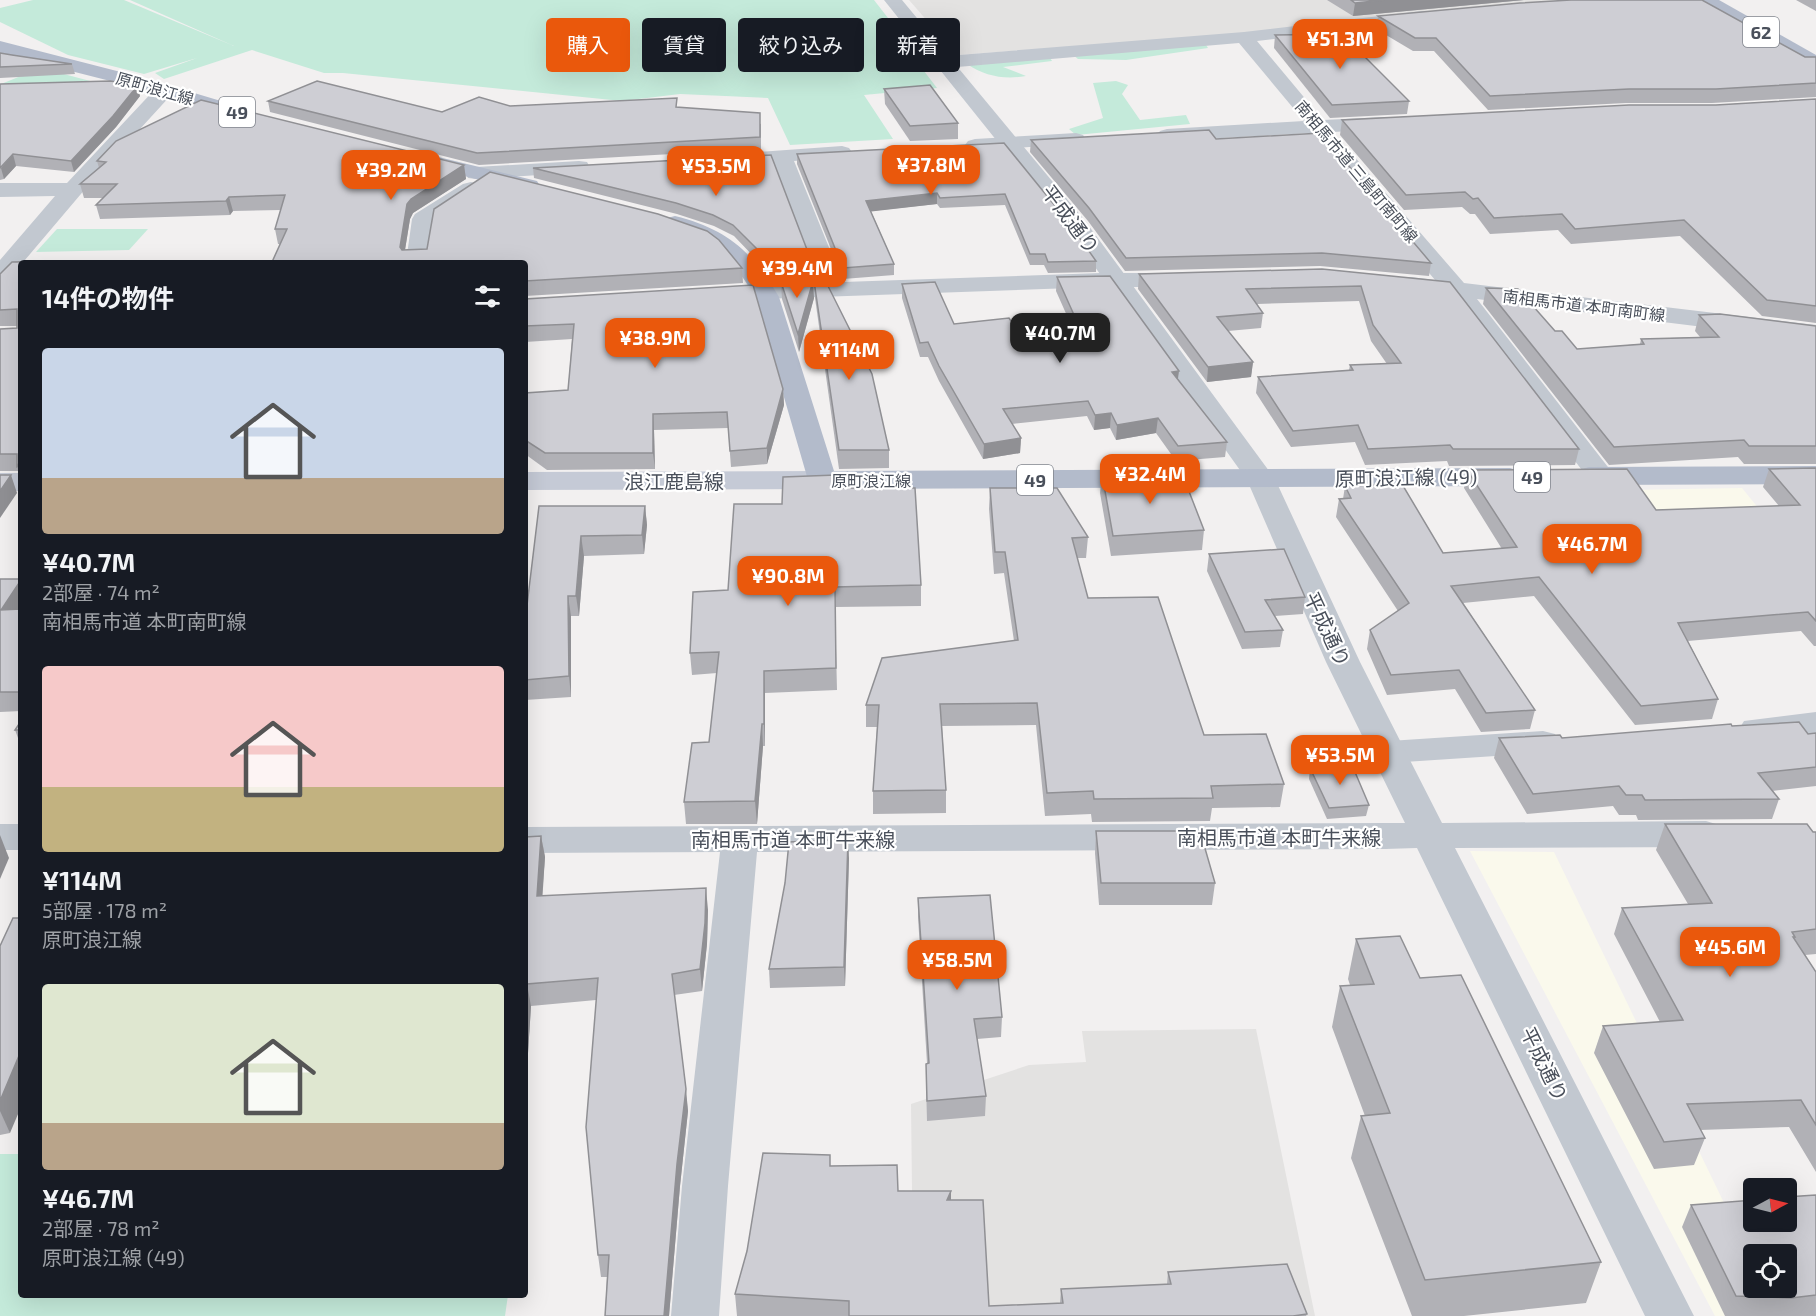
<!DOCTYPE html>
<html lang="ja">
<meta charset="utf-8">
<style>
body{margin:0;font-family:"Exo 2","Noto Sans JP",sans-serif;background:#242831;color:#f1f3f6;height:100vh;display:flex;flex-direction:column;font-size:22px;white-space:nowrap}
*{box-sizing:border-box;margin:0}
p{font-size:20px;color:#9ea1a6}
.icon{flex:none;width:33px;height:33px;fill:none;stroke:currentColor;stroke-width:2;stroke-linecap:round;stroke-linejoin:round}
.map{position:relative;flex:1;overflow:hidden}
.side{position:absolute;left:18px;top:260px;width:510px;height:1038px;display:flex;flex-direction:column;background:#171b24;border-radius:6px;box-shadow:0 6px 24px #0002}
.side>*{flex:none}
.guide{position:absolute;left:546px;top:18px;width:570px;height:54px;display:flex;gap:12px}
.needle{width:39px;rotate:83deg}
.buttons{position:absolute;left:1743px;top:1178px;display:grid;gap:12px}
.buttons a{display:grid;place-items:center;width:54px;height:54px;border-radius:6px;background:#171b24;box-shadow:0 6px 24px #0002;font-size:30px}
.price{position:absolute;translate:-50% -51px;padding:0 14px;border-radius:12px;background:#ea580c;color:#fff;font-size:20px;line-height:39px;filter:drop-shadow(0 2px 3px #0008)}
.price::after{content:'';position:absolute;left:50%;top:36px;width:18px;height:14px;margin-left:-9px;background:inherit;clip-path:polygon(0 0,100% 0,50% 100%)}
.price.active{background:#222;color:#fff}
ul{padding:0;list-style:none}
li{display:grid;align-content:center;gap:12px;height:318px;padding:0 24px}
li span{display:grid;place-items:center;height:186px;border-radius:6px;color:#555}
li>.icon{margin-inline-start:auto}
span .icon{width:108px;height:108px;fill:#fffc;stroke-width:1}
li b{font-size:26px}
h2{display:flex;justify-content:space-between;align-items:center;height:72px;padding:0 24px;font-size:26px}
.tag{padding:0 21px;border-radius:6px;background:#171b24;box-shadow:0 6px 24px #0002;font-size:21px;line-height:54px}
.tag.active{background:#ea580c;color:#fff}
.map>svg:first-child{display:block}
</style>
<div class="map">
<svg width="1816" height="1316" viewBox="0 0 1816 1316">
<rect width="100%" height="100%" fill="#f2f0f0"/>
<g fill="#faf9ec" fill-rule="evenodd">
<polygon points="1742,488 1816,579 1673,593 1628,490"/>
<path d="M 1470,851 L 1554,852 L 1727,1209 L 1754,1221 L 1786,1221 L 1816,1206 L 1816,1316 L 1715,1316 ZM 1754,1254 L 1786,1254 L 1786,1287 L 1754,1287 Z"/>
</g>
<g fill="#e3e2e1">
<polygon points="909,0 1595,0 1228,35 957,55"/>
<polygon points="1256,1029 1315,1316 843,1316 850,1188 912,1191 911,1104 1029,1065 1086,1062 1082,1031"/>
</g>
<g fill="#c4eada">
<polygon points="33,0 124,0 234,46 130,0 874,0 902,36 904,45 937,88 864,95 893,139 790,145 768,98 680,94 622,101 343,73 324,73 252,50 164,79 155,73 197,58 144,74 68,55 0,22 0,8"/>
<polygon points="1204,42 1208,48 1126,60 1078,59 1072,54"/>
<path d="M 1049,56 L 1052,61 L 1003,67 L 1026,76 C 1004,80 985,76 967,64 Z"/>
<polygon points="41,68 94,82 1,84"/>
<polygon points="1116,81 1128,85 1122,94 1140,120 1186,115 1190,124 1076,135 1069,129 1103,118 1093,83"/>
<polygon points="57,229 148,229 129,250 36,252"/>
<polygon points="0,1154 21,1154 21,1294 508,1295 505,1316 0,1316"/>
</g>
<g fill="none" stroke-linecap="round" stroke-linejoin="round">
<g fill="#c2c8d0" fill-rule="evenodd">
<polygon points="1422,11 1428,12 1431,16 1428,20 1257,41 1323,120 1385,117 1392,119 1395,123 1392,127 1385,129 1333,132 1464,283 1816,325 1816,341 1477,299 1615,476 1611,482 1601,485 1591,482 1449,296 1401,289 1398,284 1401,279 1410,277 1435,280 1312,133 1167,141 1160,139 1157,135 1160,131 1167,129 1304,121 1239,43 946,68 939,66 937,62 939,58 946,56 1244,32"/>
<polygon points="165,84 172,86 175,90 172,94 86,188 8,280 0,282 0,260 55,196 0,197 0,183 67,183 158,86"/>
<polygon points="1076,133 1083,135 1086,139 1083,143 975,151 968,149 965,145 968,141 975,139"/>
<polygon points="842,146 849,148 852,152 849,156 794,161 843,282 1101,273 1185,273 1193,275 1197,280 1193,285 1185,287 1101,287 730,300 721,298 718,293 721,288 730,286 819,283 773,162 726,165 719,163 715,159 719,155"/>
<polygon points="579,161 587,162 590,167 587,172 476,179 468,178 465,173 468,168 476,167"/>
<polygon points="471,182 479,184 482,189 479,194 434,222 428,262 406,262 412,219 415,214 463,184"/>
<polygon points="1816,712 1816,734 1756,740 1744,737 1739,729 1744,721"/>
<polygon points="1543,731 1555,734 1560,742 1555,750 1543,753 1389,763 1377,760 1371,752 1377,744 1389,741"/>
<polygon points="1385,823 1398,827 1404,836 1398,845 1385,849 757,852 728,1186 719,1316 671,1316 682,1186 720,852 525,853 525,827"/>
<rect x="0" y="824" width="21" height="26"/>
</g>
<polygon fill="#c2c8d0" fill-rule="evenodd" points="884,0 902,0 1086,222 1275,479 1360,662 1442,823 1706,821 1719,825 1725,834 1719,843 1706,847 1455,848 1694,1316 1645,1316 1417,848 1385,849 1372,845 1366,836 1372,827 1385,823 1405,823 1326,662 1247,480 1070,232"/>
<g fill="#c5cad6" fill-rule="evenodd">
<polygon points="822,471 832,474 836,480 832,486 822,489 525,490 525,472"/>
<rect x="0" y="473" width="21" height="18"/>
</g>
<g fill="#b3bbcb" fill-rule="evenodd">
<polygon points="1697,0 1719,0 1816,55 1816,69 1809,67 1700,4"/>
<polygon points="0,41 144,78 251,110 254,114 251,118 244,120 130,86 0,53"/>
<polygon points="422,153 537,181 540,186 537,191 529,193 415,163 411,159 415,155"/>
<path d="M 675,216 C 727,229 753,252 779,297 L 834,471 L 1510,468 L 1520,471 L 1524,477 L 1520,483 L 1510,486 L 822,489 L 812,486 L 808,480 L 755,297 C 743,276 730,258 709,245 C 697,239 670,233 664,223 L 667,218 Z"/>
<polygon points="1816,466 1816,484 1589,485 1579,482 1575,476 1579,470 1589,467"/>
</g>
</g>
<g fill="#b1b1b6">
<polygon points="1327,0 1524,0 1353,16"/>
<polygon points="1796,0 1816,0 1816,11"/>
<polygon points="1378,16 1805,57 1816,57 1816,97 1712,103 1626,103 1488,110 1434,51 1413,51 1376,29"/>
<polygon points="1275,35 1409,101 1407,114 1330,118 1274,48"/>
<polygon points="0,53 12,55 72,64 75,74 0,78"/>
<polygon points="0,84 140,96 116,127 74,172 16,166 4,179 0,180"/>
<polygon points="884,89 958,123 958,139 910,141 885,104"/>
<polygon points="1816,99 1816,323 1762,316 1680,236 1571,244 1558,230 1490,234 1475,214 1470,214 1462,207 1404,210 1340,135 1342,120 1716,105"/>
<polygon points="268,101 442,112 510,106 678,107 761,124 761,149 479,165 270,112"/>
<polygon points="1216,139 1431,263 1429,276 1320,266 1125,271 1088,221 1030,152 1031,140"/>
<polygon points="1004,143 1096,261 1096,272 1048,273 1044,265 1030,265 1005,205 940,208 937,204 871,211 894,264 894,275 843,279 797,164 797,154"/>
<polygon points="771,155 814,268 815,279 772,281 757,260 734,236 714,226 677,214 534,178 533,168"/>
<polygon points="97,161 464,165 466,179 413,213 410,219 405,250 742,268 743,283 525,296 525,262 278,244 275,229 281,210 233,211 230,215 100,219 96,205 103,198 84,198 80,184 99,168"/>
<polygon points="21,262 21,477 19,471 0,471 0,329 17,328 17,326 0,326 0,274"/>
<polygon points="1139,274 1450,282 1579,449 1575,465 1449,466 1447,461 1365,465 1355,442 1291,447 1256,393 1258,377 1349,370 1350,365 1387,364 1371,341 1359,301 1257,304 1263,313 1261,328 1228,331 1253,362 1251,377 1207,382 1138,289"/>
<polygon points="1057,277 1178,379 1227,442 1225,457 1176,461 1156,433 1116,440 1110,428 1094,430 1087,416 1012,424 1021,438 1020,453 983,459 939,381 928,357 920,357 902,298 902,284 954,324 1019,333 1072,327 1056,291"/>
<polygon points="814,281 889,450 889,468 839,469 815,298"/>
<polygon points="781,282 814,298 799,352 782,299"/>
<polygon points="1486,288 1555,331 1577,349 1640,344 1641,339 1700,337 1695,331 1699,315 1816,326 1816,464 1744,464 1738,457 1609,465 1483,304"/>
<polygon points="525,299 783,389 784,405 767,464 731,467 728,428 654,430 655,469 547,470 525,454 525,393 568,390 572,339 525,342"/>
<polygon points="1816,468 1816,646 1814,646 1801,631 1688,641 1718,699 1712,719 1635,725 1534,596 1463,603 1535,710 1530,729 1481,732 1455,689 1387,695 1367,649 1370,630 1398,611 1336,517 1339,499 1343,499 1345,486 1443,553 1502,549 1464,488 1467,470 1656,510 1779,506 1763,487 1769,469"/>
<polygon points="1102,474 1204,530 1202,550 1111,556 1100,493"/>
<polygon points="837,488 921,585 921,606 835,607 837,690 765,693 765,746 763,746 757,824 686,824 684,802 709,742 717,673 692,675 690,653 782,504"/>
<polygon points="990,488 1088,537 1086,558 1077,558 1088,598 1204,735 1284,784 1280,807 1212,808 1210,821 1092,822 1091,814 1045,816 1036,725 942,726 946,790 946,813 873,814 873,791 877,727 866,727 866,705 1014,641 1004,573 994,574 989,509"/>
<polygon points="539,506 645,506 647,525 644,554 584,556 579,616 571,616 571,697 525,700 525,622"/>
<polygon points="1209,554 1305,597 1303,614 1275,616 1283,630 1280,647 1242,649 1207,571"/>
<polygon points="0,579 21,579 21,711 0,712"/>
<polygon points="21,721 21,746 15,730"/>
<polygon points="1732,726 1808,734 1816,733 1816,786 1772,791 1779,799 1772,819 1638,820 1636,815 1619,815 1613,806 1527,814 1494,758 1499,738 1562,738"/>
<polygon points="1310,768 1369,805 1366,816 1327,819 1309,779"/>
<polygon points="1665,824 1816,832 1816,954 1805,955 1816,972 1816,1172 1789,1127 1700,1130 1705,1138 1694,1165 1654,1169 1594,1053 1603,1026 1660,1022 1614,934 1622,908 1688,904 1656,850"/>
<polygon points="1096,831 1215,883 1212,905 1099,905 1095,853"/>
<polygon points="541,836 545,857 542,896 708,910 707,944 702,991 674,995 688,1111 680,1186 669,1316 605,1316 607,1277 601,1277 598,1255 596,1000 531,1006 527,1069 525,837"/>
<polygon points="849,858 845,986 770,988 769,969 785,883"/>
<polygon points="918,898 1002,1017 1001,1037 977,1039 986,1096 985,1116 927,1121 926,1083 926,1064 927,1063 918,917"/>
<polygon points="1356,939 1420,978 1601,1262 1586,1303 1464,1316 1412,1316 1351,1158 1361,1116 1365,1116 1332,1027 1340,986 1350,985 1348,979"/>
<polygon points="0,946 10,1133 0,1135"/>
<polygon points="830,1166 898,1191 951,1191 951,1200 989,1306 1060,1303 1061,1289 1167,1284 1168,1272 1307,1314 1306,1316 737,1316 735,1294"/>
<polygon points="1816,1195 1816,1316 1725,1316 1682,1227 1691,1205"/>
</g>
<g fill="#909094">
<polygon points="1384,0 1524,0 1353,16 1355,3"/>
<polygon points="138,85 140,96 116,127 74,172 71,161"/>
<polygon points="13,154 16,166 4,179 1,168"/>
<polygon points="464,165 466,179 413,213 410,219 403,262 400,247 407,204 411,199"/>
<polygon points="937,193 937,204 867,212 866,201"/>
<polygon points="229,197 233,211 230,215 226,201"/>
<polygon points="813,281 814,298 799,352 798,334"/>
<polygon points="1253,362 1251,377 1207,382 1208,367"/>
<polygon points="1179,371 1177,386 1172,372"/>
<polygon points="783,389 784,405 767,464 767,448"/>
<polygon points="1111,413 1110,428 1094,430 1095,415"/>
<polygon points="653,414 654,430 655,469 653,453"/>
<polygon points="1158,418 1156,433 1116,440 1117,425"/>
<polygon points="1021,438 1020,453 983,459 984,444"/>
<polygon points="21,461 21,477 17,466"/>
<polygon points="11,475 17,493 0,518 0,491"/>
<polygon points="645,506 647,525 644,554 642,535"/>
<polygon points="581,536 584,556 579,616 576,596"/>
<polygon points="21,580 21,609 1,610"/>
<polygon points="568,596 571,616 571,697 569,676"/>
<polygon points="764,671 765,693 765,746 764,724"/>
<polygon points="762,724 763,746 757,824 755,801"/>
<polygon points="0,835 9,858 0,879"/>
<polygon points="541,836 545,857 541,918 537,896"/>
<polygon points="848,839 849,858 845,986 844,967"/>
<polygon points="706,888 708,910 707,944 702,991 700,969"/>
<polygon points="527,984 531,1006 527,1069 525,1085 525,1019"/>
<polygon points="21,1051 21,1107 10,1133 0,1111 0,1101"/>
<polygon points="686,1089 688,1111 680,1186 669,1316 664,1316 677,1164"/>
<polygon points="951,1191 951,1220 947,1200"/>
</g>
<g fill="#ceced4" stroke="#909094" stroke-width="1.5" fill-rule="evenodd">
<polygon points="1351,0 1384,0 1355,3"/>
<polygon points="1571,0 1702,0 1805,57 1816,57 1816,83 1716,89 1629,89 1490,96 1436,38 1415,38 1378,16 1520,3"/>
<polygon points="1342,34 1409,101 1332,105 1275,35"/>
<polygon points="0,53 12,55 72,64 0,67"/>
<polygon points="110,81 138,85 113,116 71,161 13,154 0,168 0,84"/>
<polygon points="317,81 442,112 479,97 510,106 677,98 676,107 760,113 760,137 477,153 268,101"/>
<polygon points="930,85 958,123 910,126 884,89"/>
<polygon points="1816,99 1816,306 1767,300 1684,220 1575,229 1562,214 1494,218 1478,198 1473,199 1465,192 1406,195 1342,120 1629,105 1716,105"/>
<polygon points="201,100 464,165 411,199 407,204 400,247 402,250 427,249 434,209 490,172 658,214 707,231 719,240 742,268 525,281 525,262 272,262 287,229 275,229 285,195 229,197 226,201 96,205 117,184 80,184 106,162 97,161 116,141"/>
<polygon points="1209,130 1216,139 1321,133 1431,263 1322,253 1126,258 1089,208 1031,140"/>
<polygon points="1004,143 1069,223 1096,261 1048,262 1045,254 1030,254 1005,194 940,198 937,193 866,201 894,264 843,268 797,154"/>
<polygon points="771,155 814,268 772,270 757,249 733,225 713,215 676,203 533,168"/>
<polygon points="56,261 55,262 21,262 21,461 17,466 17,454 0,454 0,329 17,328 17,309 0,310 0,274 12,262"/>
<polygon points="1322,269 1450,282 1579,449 1453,449 1450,445 1368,449 1358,425 1293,431 1258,377 1353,370 1350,365 1401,363 1373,325 1361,286 1246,289 1263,313 1217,317 1253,362 1208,367 1139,274"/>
<polygon points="1110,276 1179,371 1172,372 1227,442 1178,446 1158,418 1117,425 1111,413 1095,415 1088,401 1003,409 1021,438 984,444 939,366 928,342 920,343 902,284 935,282 954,324 1009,318 1019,333 1079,326 1057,277"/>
<polygon points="825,280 872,374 889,450 839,450 814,281"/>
<polygon points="813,281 798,334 781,282"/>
<polygon points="753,285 783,389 767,448 730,451 727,412 653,414 653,453 545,453 525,440 525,393 568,390 574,324 525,326 525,299"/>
<polygon points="1486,288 1518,289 1555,331 1562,331 1577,349 1644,344 1641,339 1719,337 1699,315 1720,314 1816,326 1816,446 1749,446 1744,440 1614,447"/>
<polygon points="1816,468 1816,621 1808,612 1678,623 1718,699 1641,706 1539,577 1451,586 1535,710 1486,713 1459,670 1391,675 1370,630 1409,603 1339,499 1351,498 1345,486 1402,484 1443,553 1517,547 1467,470 1627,469 1656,510 1800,505 1769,469"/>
<polygon points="1102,474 1183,476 1204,530 1113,536"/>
<polygon points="0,475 11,475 0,491"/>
<polygon points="836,475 837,488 915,488 921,585 835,587 836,668 764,671 764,724 762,724 755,801 684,802 692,743 709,742 719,652 690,653 693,592 728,590 734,504 782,504 783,477"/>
<polygon points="990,488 1057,488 1088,537 1072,538 1088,598 1158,597 1204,735 1266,734 1284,784 1211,786 1213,798 1094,799 1093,791 1047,793 1037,703 940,704 946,790 873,791 879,705 866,705 882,658 1018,640 1005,552 995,552"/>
<polygon points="539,506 645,506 642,535 581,536 576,596 568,596 569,676 525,680 525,622"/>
<polygon points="1284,549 1305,597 1265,600 1283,630 1245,632 1209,554"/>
<polygon points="0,579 21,579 21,580 1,610 21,609 21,688 19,692 0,692"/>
<polygon points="21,721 21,730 15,730"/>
<polygon points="1799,722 1808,734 1816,733 1816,767 1758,773 1779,799 1645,800 1642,795 1626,795 1619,786 1533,794 1499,738 1560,735 1562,738 1731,724 1732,726"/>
<polygon points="1352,765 1369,805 1329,808 1310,768"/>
<polygon points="1665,824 1807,824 1813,832 1816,832 1816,929 1792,932 1795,937 1793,937 1816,972 1816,1125 1801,1100 1687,1104 1705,1138 1664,1142 1603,1026 1683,1020 1622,908 1712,903"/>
<polygon points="1096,831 1200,831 1215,883 1101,883"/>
<polygon points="541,836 537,896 706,888 705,923 700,969 672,974 686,1089 677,1164 664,1316 605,1316 609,1255 598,1255 586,1127 598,978 527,984 525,1019 525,837"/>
<polygon points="848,839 844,967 769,969 785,883 789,842"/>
<polygon points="990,895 1002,1017 974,1019 986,1096 927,1101 926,1064 929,1063 918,898"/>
<polygon points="13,918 21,918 21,1051 0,1101 0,946"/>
<polygon points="1400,936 1420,978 1461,975 1601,1262 1425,1280 1361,1116 1390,1113 1340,986 1374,984 1356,939"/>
<polygon points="763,1153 830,1155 830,1166 897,1165 898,1191 951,1191 947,1200 983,1200 989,1306 1063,1303 1061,1289 1171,1284 1168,1272 1287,1264 1307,1314 1293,1316 849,1316 849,1301 735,1294 747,1251"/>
<path d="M 1816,1195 L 1816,1295 L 1791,1298 L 1736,1296 L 1691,1205 L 1754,1200 L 1754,1221 L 1786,1221 L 1786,1197 ZM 1754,1254 L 1786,1254 L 1786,1287 L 1754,1287 Z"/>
</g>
<g text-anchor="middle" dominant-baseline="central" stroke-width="4.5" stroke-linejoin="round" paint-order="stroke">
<g font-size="16" fill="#4a505b" stroke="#fff">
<text transform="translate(155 88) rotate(16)">原町浪江線</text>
<text transform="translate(1357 171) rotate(50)">南相馬市道 三島町南町線</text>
<text transform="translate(1584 305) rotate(7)">南相馬市道 本町南町線</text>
<text x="871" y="480">原町浪江線</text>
</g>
<g fill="#fff" stroke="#80848c" stroke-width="1.5">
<rect x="1743" y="17" width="36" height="30" rx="4.5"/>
<rect x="219" y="97" width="36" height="30" rx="4.5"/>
<rect x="1514" y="462" width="36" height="30" rx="4.5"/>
<rect x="1017" y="465" width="36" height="30" rx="4.5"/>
</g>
<g font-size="18" font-weight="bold" fill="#4a505b">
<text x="1761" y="32">62</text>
<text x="237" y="112">49</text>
<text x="1532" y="477">49</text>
<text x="1035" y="480">49</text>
</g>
<g font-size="20" fill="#4a505b" stroke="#fff">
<text transform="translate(1071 219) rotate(53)">平成通り</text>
<text transform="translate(1406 477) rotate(-1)">原町浪江線 (49)</text>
<text x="674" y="481">浪江鹿島線</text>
<text transform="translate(1328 629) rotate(65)">平成通り</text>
<text x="1279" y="837">南相馬市道 本町牛来線</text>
<text x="793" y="839">南相馬市道 本町牛来線</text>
<text transform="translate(1545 1064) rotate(64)">平成通り</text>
</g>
</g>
</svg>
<div class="buttons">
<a><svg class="needle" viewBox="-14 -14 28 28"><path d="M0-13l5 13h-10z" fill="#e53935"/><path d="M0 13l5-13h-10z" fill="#9ea1a6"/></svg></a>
<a><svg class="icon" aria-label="locate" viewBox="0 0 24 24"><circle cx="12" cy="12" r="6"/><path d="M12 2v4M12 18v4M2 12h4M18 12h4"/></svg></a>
</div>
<b class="price" style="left:1340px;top:70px">¥51.3M</b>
<b class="price" style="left:931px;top:196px">¥37.8M</b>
<b class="price" style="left:716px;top:197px">¥53.5M</b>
<b class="price" style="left:391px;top:201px">¥39.2M</b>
<b class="price" style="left:797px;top:299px">¥39.4M</b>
<b class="price active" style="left:1060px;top:364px">¥40.7M</b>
<b class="price" style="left:655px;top:369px">¥38.9M</b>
<b class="price" style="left:849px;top:381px">¥114M</b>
<b class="price" style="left:1150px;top:505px">¥32.4M</b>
<b class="price" style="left:1592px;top:575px">¥46.7M</b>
<b class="price" style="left:788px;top:607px">¥90.8M</b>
<b class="price" style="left:1340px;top:786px">¥53.5M</b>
<b class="price" style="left:1730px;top:978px">¥45.6M</b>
<b class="price" style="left:957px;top:991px">¥58.5M</b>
<div class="guide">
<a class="tag active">購入</a>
<a class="tag">賃貸</a>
<a class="tag">絞り込み</a>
<a class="tag">新着</a>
</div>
<section class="side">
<h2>14件の物件<svg class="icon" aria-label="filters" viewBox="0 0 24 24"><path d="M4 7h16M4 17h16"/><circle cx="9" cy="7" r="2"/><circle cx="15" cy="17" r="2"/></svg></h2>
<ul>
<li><span style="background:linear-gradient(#c9d6e8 70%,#b9a48a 0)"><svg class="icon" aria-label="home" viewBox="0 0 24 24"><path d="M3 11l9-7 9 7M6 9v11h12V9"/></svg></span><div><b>¥40.7M</b><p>2部屋 · 74 m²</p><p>南相馬市道 本町南町線</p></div></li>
<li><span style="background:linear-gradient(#f6c9c9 65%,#c2b280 0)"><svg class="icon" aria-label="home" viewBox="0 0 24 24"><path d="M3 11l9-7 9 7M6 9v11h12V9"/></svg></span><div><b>¥114M</b><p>5部屋 · 178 m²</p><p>原町浪江線</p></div></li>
<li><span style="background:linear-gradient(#dfe7d0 75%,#b9a48a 0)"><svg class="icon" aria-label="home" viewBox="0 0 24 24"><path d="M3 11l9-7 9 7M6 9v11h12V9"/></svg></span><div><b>¥46.7M</b><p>2部屋 · 78 m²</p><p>原町浪江線 (49)</p></div></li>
</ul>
</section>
</div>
